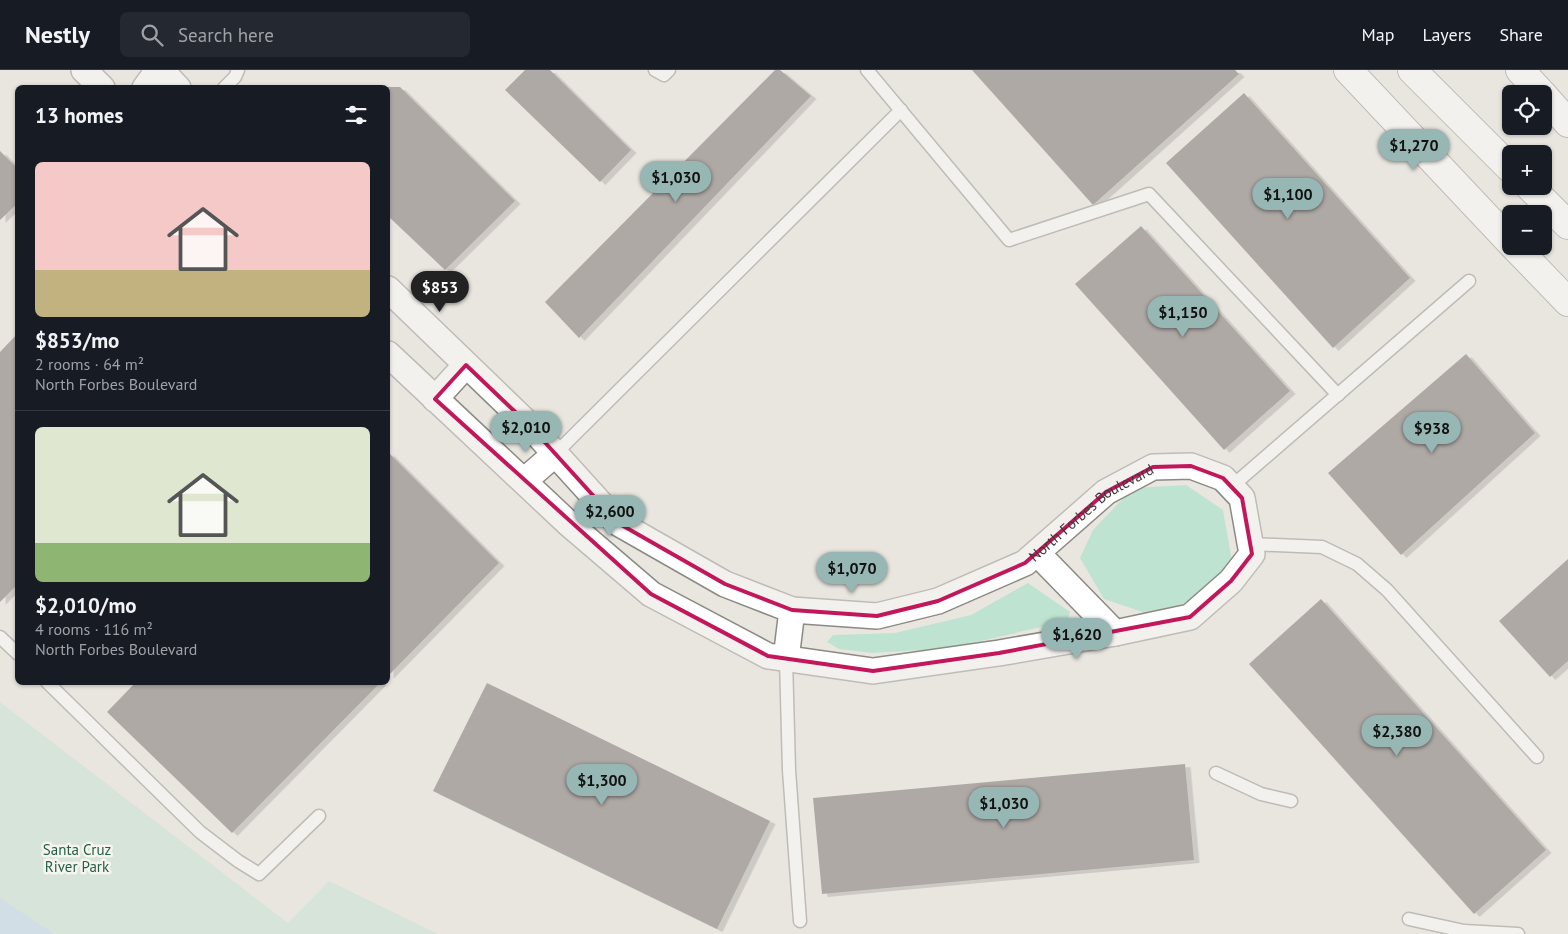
<!DOCTYPE html>
<meta charset="utf-8">
<style>
body{margin:0;font-family:"PT Sans",sans-serif;background:#242831;color:#f1f3f6;height:100vh;display:flex;flex-direction:column;font-size:19px;white-space:nowrap}
*{box-sizing:border-box;margin:0}
p{font-size:16px;color:#9ea1a6}
.icon{flex:none;width:28px;height:28px;fill:none;stroke:currentColor;stroke-width:2;stroke-linecap:round;stroke-linejoin:round}
.map{position:relative;flex:1;overflow:hidden}
.details{position:absolute;left:15px;top:15px;width:375px;height:600px;display:flex;flex-direction:column;background:#171b24;border-radius:8px;box-shadow:0 1px 4px #0004}
.details>*{flex:none}
.buttons{position:absolute;left:1502px;top:15px;display:grid;gap:10px}
.buttons a{display:grid;place-items:center;width:50px;height:50px;border-radius:8px;background:#171b24;box-shadow:0 1px 4px #0004;font-size:25px}
.price{position:absolute;translate:-50% -42px;padding:0 11px;border-radius:18px;background:#96b7b4;color:#111;font-size:16px;line-height:32px;filter:drop-shadow(0 1px 2px #0008)}
.price::after{content:'';position:absolute;left:50%;top:30px;width:15px;height:11px;margin-left:-8px;background:inherit;clip-path:polygon(0 0,100% 0,50% 100%)}
.price.active{background:#222;color:#fff}
ul{padding:0;list-style:none}
li{display:grid;align-content:center;gap:10px;height:265px;padding:0 20px}
li+li{border-top:1px solid #363941}
li span{display:grid;place-items:center;height:155px;border-radius:8px;color:#555}
li>.icon{margin-inline-start:auto}
span .icon{width:90px;height:90px;fill:#fffc;stroke-width:1}
li b{font-size:21px}
h2{display:flex;justify-content:space-between;align-items:center;height:60px;padding:0 20px;font-size:21px}
header{display:flex;align-items:center;gap:30px;box-sizing:border-box;height:70px;padding:0 25px;background:#171b24;border-bottom:1px solid #363941}
header strong{font-size:24px}
nav{display:flex;gap:28px;margin-inline-start:auto;font-size:18px}
.search{width:350px;height:45px;background:#242831;display:flex;align-items:center;gap:12px;box-sizing:border-box;padding:0 18px;border-radius:8px;color:#9ea1a6;font-size:19px}
.map>svg:first-child{display:block}
</style>
<header>
<strong>Nestly</strong>
<div class="search"><svg class="icon" aria-label="search" viewBox="0 0 24 24"><circle cx="10" cy="10" r="6"/><path d="M15 15l6 6"/></svg>Search here</div>
<nav><a>Map</a><a>Layers</a><a>Share</a></nav>
</header>
<div class="map">
<svg width="1568" height="864" viewBox="0 0 1568 864">
<defs>
<filter id="shadow"><feDropShadow dx="5.5" dy="3" stdDeviation="0" flood-color="#0004"/></filter>
</defs>
<rect width="100%" height="100%" fill="#e9e6e0"/>
<g fill="#bfe3d1">
<polygon points="1186,415 1223,440 1232,491 1190,531 1151,545 1104,529 1080,488 1093,460 1133,418"/>
<polygon points="1028,513 1070,542 1067,551 951,578 873,583 839,579 827,572 833,565 895,563 971,545"/>
<polygon points="0,632 288,853 329,811 438,864 0,864"/>
</g>
<polygon fill="#b5d4ec" points="0,828 54,864 0,864"/>
<g fill="#68615f" filter="url(#shadow)">
<polygon points="525,0 550,0 631,80 600,112 505,20"/>
<polygon points="775,0 780,0 811,26 579,268 545,232"/>
<polygon points="972,0 1235,0 1239,4 1093,135"/>
<polygon points="388,17 400,17 515,131 445,200 388,146"/>
<polygon points="1244,23 1410,208 1333,278 1166,93"/>
<polygon points="0,81 18,99 18,133 0,150"/>
<polygon points="1141,156 1290,321 1224,380 1075,214"/>
<polygon points="18,263 18,514 0,532 0,282"/>
<polygon points="1466,284 1535,363 1401,485 1328,403"/>
<polygon points="388,382 499,493 388,606"/>
<polygon points="1568,489 1568,591 1550,607 1499,551"/>
<polygon points="1321,529 1546,780 1474,844 1249,594"/>
<polygon points="136,612 381,612 232,763 107,642"/>
<polygon points="487,613 770,751 717,859 433,721"/>
<polygon points="1185,694 1194,790 822,824 813,728"/>
</g>
<g fill="none" stroke-linecap="round" stroke-linejoin="round">
<g stroke="#8c8a84" stroke-width="15">
<g id="service">
<polyline points="655,0 664,5 669,0"/>
<polyline points="867,0 1009,170 1149,124 1338,325"/>
<polyline points="224,18 235,7 238,0"/>
<polyline points="555,384 901,40"/>
<polyline points="1231,417 1469,211"/>
<polyline points="1251,474 1322,477 1357,494 1387,520 1537,687"/>
<polyline points="0,567 18,584"/>
<polyline points="786,589 789,700 800,851"/>
<polyline points="47,612 200,762 238,791 259,804 319,746"/>
<polyline points="1216,703 1261,724 1291,731"/>
<polyline points="1409,849 1464,861 1518,864"/>
</g>
</g>
<g stroke="#8c8a84" stroke-width="28">
<g id="minor">
<polyline points="84,0 102,18"/>
<polyline points="161,0 178,18"/>
<polyline points="145,18 158,0"/>
<path id="s1" d="M 388,219 L 531,357 L 618,453 L 725,514 L 792,540 L 877,546 L 938,531 L 1025,493 L 1106,422 L 1153,397 L 1191,396 L 1223,408 L 1242,428 L 1252,484 L 1231,511 L 1190,547 L 1115,563 L 999,583 L 873,601 L 768,586 L 651,524 L 568,453 L 388,284"/>
<polyline points="435,329 466,295"/>
<polyline points="524,411 555,384"/>
<polyline points="1037,483 1115,563"/>
<polyline points="786,589 792,540"/>
</g>
</g>
<g stroke="#8c8a84" stroke-width="30">
<g id="secondary">
<polyline points="1348,0 1511,173"/>
<polyline points="1514,176 1568,232"/>
</g>
</g>
<g stroke="#8c8a84" stroke-width="30">
<g id="motorway">
<polyline points="1412,0 1511,99"/>
<polyline points="1520,0 1542,24"/>
<polyline points="1544,26 1568,53"/>
<polyline points="1529,116 1568,155"/>
</g>
</g>
<use href="#service" stroke="#fff" stroke-width="12"/>
<use href="#minor" stroke="#fff" stroke-width="25"/>
<use href="#secondary" stroke="#fff" stroke-width="28"/>
<use href="#motorway" stroke="#fff" stroke-width="28"/>
</g>
<path d="M0 0H1568V864H0ZM 466,295 L 531,357 L 618,453 L 725,514 L 792,540 L 877,546 L 938,531 L 1025,493 L 1106,422 L 1153,397 L 1191,396 L 1223,408 L 1242,428 L 1252,484 L 1231,511 L 1190,547 L 999,583 L 873,601 L 768,586 L 651,524 L 435,329 Z" fill="#e9e6e0" fill-opacity=".55" fill-rule="evenodd"/>
<path fill="none" stroke="#c2185b" stroke-width="4" stroke-linejoin="round" d="M 466,295 L 531,357 L 618,453 L 725,514 L 792,540 L 877,546 L 938,531 L 1025,493 L 1106,422 L 1153,397 L 1191,396 L 1223,408 L 1242,428 L 1252,484 L 1231,511 L 1190,547 L 999,583 L 873,601 L 768,586 L 651,524 L 435,329 Z"/>
<g text-anchor="middle" dominant-baseline="central" stroke-width="5" stroke-linejoin="round" paint-order="stroke">
<g font-size="15" fill="#3b3a38" stroke="#f6f4ed">
<text stroke="none"><textPath href="#s1" startOffset="850">North Forbes Boulevard</textPath></text>
</g>
<g font-size="15" fill="#216148" stroke="#f6f4ed">
<text x="77" y="779">Santa Cruz<tspan x="77" dy="17">River Park</tspan></text>
</g>
</g>
</svg>
<div class="buttons">
<a><svg class="icon" aria-label="locate" viewBox="0 0 24 24"><circle cx="12" cy="12" r="6"/><path d="M12 2v4M12 18v4M2 12h4M18 12h4"/></svg></a>
<a>+</a>
<a>−</a>
</div>
<b class="price" style="left:1414px;top:101px">$1,270</b>
<b class="price" style="left:676px;top:133px">$1,030</b>
<b class="price" style="left:1288px;top:150px">$1,100</b>
<b class="price active" style="left:440px;top:243px">$853</b>
<b class="price" style="left:1183px;top:268px">$1,150</b>
<b class="price" style="left:526px;top:383px">$2,010</b>
<b class="price" style="left:1432px;top:384px">$938</b>
<b class="price" style="left:610px;top:467px">$2,600</b>
<b class="price" style="left:852px;top:524px">$1,070</b>
<b class="price" style="left:1077px;top:590px">$1,620</b>
<b class="price" style="left:1397px;top:687px">$2,380</b>
<b class="price" style="left:602px;top:736px">$1,300</b>
<b class="price" style="left:1004px;top:759px">$1,030</b>
<section class="details">
<h2>13 homes<svg class="icon" aria-label="filters" viewBox="0 0 24 24"><path d="M4 7h16M4 17h16"/><circle cx="9" cy="7" r="2"/><circle cx="15" cy="17" r="2"/></svg></h2>
<ul>
<li><span style="background:linear-gradient(#f6c9c9 70%,#c2b280 0)"><svg class="icon" aria-label="home" viewBox="0 0 24 24"><path d="M3 11l9-7 9 7M6 9v11h12V9"/></svg></span><div><b>$853/mo</b><p>2 rooms · 64 m²</p><p>North Forbes Boulevard</p></div></li>
<li><span style="background:linear-gradient(#dfe7d0 75%,#8fb573 0)"><svg class="icon" aria-label="home" viewBox="0 0 24 24"><path d="M3 11l9-7 9 7M6 9v11h12V9"/></svg></span><div><b>$2,010/mo</b><p>4 rooms · 116 m²</p><p>North Forbes Boulevard</p></div></li>
</ul>
</section>
</div>
